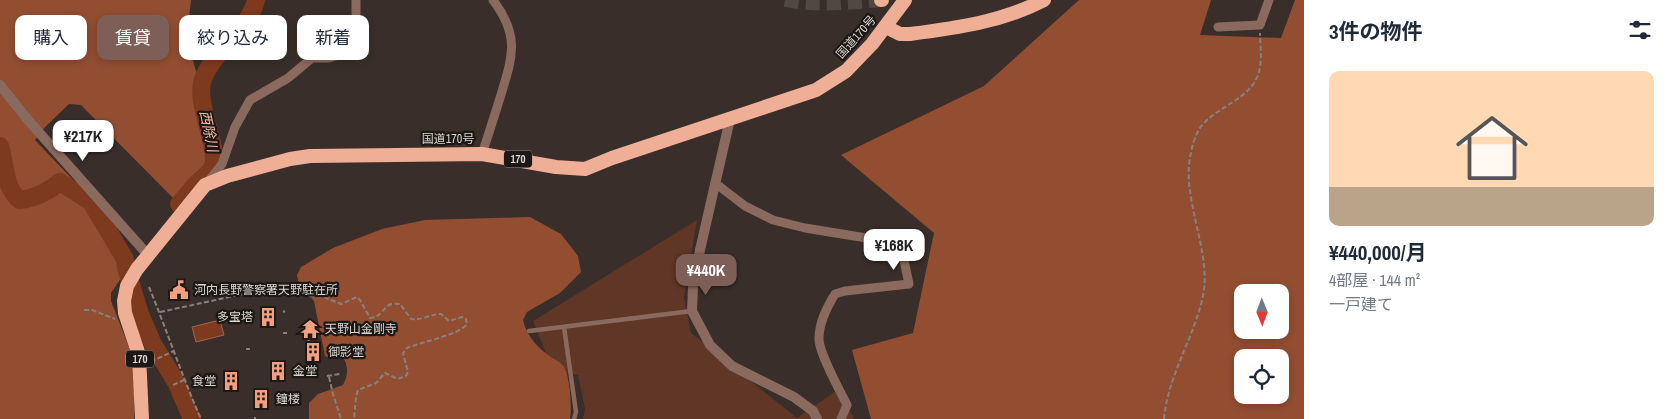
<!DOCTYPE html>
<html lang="ja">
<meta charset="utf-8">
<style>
body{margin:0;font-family:"Archivo Narrow","Noto Sans JP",sans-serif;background:#f2f2f3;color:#1f2937;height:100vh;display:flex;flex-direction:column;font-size:19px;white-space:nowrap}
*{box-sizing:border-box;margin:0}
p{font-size:16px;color:#747a83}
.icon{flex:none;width:28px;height:28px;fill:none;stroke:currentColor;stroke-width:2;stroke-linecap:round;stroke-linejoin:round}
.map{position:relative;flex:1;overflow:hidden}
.details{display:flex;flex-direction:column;background:#fff;width:375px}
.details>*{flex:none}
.top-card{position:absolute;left:15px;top:15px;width:475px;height:45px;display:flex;gap:10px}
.needle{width:32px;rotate:179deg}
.tools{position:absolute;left:1234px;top:284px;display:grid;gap:10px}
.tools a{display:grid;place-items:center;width:55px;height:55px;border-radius:10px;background:#fff;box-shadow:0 2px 8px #0003;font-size:25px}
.price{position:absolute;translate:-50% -42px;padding:0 11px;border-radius:10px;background:#fff;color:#222;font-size:16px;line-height:32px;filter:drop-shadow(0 1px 2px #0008)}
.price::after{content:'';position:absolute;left:50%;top:30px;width:15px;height:11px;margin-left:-8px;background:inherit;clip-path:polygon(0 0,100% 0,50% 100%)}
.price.active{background:#7e5f58;color:#fff}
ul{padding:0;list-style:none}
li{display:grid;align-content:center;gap:10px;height:265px;padding:0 25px}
li span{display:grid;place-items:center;height:155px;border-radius:10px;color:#555}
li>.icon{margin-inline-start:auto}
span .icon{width:90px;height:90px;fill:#fffc;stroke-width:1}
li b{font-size:21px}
h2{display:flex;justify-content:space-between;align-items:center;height:60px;padding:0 25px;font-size:21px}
.chip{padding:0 18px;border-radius:10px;background:#fff;box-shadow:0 2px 8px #0003;font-size:18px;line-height:45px}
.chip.active{background:#7e5f58;color:#fff}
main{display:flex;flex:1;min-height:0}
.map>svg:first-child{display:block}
</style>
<main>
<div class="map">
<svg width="1304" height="419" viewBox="0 0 1304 419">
<rect width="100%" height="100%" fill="#392e2a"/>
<polygon fill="#603626" points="697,220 684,297 691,333 797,418 840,388 854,419 583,419 585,409 578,375 553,371 533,321"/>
<g fill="#934e32" fill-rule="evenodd">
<polygon points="0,0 191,0 187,38 220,160 211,175 186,199 175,200 81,105 69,104 43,129 35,140 93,201 129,258 130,265 111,293 111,301 134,360 134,419 0,419"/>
<path d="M 1079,0 L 1211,0 L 1200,35 L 1281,38 L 1295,0 L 1304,0 L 1304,419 L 871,419 L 852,350 L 913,333 L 934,233 L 841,155 L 984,86 ZM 1280,292 L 1280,330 L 1242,330 L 1242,292 ZM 1242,358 L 1280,358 L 1280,395 L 1242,395 Z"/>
<path d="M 530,217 L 561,234 L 578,256 L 581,272 L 560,293 L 527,312 L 523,320 C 527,338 539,349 554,359 C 558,361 563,364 565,369 C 570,378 572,409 570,419 L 309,419 L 309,403 L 318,394 L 343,385 C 348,376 349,365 342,356 L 329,358 L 325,356 L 314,301 L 299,284 L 297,275 L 301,267 L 333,248 L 382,229 L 425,220 Z"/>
</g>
<polygon fill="#7d3a1e" stroke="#9a6854" points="220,320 224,335 196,342 192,327"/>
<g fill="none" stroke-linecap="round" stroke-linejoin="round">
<g stroke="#7d3a1e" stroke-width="18">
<path d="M 0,146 C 6,164 4,189 20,200 C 36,198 47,192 60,182 L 91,202 L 125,259 L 126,268 L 140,314 L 153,344 L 176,382 L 192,419"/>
<path d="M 179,204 C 184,198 190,191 196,184 C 201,179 209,174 212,168 C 222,152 194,104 203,79 C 213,52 250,28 256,0"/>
</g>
<path stroke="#514743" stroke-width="14" stroke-dasharray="14 7" stroke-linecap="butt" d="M 785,0 C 816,6 849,3 881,0"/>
<g stroke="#8a817e" stroke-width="2" stroke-dasharray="5 2.5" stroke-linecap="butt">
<path d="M 149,287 C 167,331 182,376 201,419"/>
<path d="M 309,296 L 324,297 L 341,304 L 357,297 L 360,300 L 370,318 C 385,317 382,301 400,304 L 411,319 C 422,321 429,314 441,314 L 449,321 L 462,317 L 466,319 L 467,324 C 459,335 421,342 407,348 L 403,353 L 408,372 L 406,376 L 398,379 L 385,373 L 376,383 L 358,390 L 356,396 L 354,419"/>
<polyline points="84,310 92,310 115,319"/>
<polyline points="160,312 285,285"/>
<polyline points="283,312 285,311"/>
<polyline points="234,314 235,315"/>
<polyline points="283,333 287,333"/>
<polyline points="308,339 309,341"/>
<polyline points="246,349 250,349"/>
<polyline points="151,360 152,361 174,351"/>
<polyline points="327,376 340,374"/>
<polyline points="329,377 333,394 341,419"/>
<polyline points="173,385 184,380"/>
<polyline points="255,417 255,419"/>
<path d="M 1164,419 C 1168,375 1194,338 1203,296 C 1212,251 1180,196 1191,153 C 1192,145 1196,134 1200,128 C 1216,105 1256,99 1260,67 C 1262,56 1260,44 1260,33"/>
</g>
<g stroke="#8a6a5e" stroke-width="4.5">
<polyline points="564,327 576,412 574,419"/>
<polyline points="529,331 692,311"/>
</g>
<g stroke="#8a6a5e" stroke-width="9">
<polyline points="1218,27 1260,25 1269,0"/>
<path d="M 482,154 C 488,136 494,117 500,98 C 512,58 521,37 493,0"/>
<polyline points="207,183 222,164 235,127 250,100 288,78 312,58 329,58 339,55 347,48 349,38 356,37 356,0"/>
<path d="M 715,183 L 745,206 L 773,220 L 805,228 L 891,242 L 901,246 L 909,284 L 845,291 L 835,294 C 827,307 819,322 819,339 C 819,353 840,391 847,405 L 841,419"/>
</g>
<g stroke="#8a6a5e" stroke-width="10">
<polyline points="0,85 28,120 148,255"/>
<polyline points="730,119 700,250 693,287 692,311 710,345 732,366 794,397 813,411 817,419"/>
</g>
<g stroke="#efaf96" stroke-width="14">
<polyline points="881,0 882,0"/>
<path d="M 886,27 L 900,34 L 910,34 C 956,28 1002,22 1044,0"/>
<polyline points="142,419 139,355 125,313 124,301 127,286 137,269 205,185 227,176 290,159 310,156 482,154 556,167 585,169 612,158 816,90 846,71 872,44 905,0"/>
</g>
</g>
<defs>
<g id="civic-bare" transform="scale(1.5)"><path d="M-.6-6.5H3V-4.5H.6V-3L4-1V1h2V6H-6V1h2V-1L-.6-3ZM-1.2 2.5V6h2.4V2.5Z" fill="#f2a080" stroke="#1c1816" stroke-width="2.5" paint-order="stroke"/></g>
<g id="building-bare" transform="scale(1.5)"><path d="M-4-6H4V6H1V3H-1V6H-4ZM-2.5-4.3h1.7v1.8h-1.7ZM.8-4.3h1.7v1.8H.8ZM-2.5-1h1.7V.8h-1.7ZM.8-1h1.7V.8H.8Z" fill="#f2a080" stroke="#1c1816" stroke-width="2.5" paint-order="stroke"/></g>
<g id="temple-bare" transform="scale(1.5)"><path d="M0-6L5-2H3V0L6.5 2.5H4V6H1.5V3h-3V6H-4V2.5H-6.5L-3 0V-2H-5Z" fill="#f2a080" stroke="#1c1816" stroke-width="2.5" paint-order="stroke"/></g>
</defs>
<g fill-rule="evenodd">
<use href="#civic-bare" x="179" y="290"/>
<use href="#building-bare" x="268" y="317"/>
<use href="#temple-bare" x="310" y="329"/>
<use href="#building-bare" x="313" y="352"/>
<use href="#building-bare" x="278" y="371"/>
<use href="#building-bare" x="231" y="381"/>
<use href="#building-bare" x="261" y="399"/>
</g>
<g text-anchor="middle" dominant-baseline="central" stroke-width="4.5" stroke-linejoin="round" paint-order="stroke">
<g fill="#1c1816" stroke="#a29c9a" stroke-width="1">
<rect x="504" y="150.5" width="28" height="17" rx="4"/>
<rect x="126" y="350.5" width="28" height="17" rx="4"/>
</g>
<g font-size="11" font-weight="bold" fill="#dcd5d2">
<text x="518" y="159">170</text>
<text x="140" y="359">170</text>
</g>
<g font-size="12" fill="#dcd5d2" stroke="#1c1816">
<text transform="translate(856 37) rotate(-48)">国道170号</text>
<text x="448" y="139">国道170号</text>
</g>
<g font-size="12" fill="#dcd5d2" stroke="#1c1816" text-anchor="start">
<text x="194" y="290">河内長野警察署天野駐在所</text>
<text x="253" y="317" text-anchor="end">多宝塔</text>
<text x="325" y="329">天野山金剛寺</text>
<text x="328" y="352">御影堂</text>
<text x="293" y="371">金堂</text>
<text x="216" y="381" text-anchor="end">食堂</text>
<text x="276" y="399">鐘楼</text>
</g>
<g font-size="14" font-style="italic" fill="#f7baa2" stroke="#1c1816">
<text transform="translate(209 131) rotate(78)">西除川</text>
</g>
</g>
</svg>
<div class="tools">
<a><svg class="needle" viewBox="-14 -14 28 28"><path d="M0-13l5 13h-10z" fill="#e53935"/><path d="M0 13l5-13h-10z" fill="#747a83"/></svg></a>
<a><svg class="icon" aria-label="locate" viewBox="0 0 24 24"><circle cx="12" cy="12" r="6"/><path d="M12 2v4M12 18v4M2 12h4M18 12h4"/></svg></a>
</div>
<b class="price" style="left:83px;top:162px">¥217K</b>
<b class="price" style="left:894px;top:271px">¥168K</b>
<b class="price active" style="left:706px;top:296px">¥440K</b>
<div class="top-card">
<a class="chip">購入</a>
<a class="chip active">賃貸</a>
<a class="chip">絞り込み</a>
<a class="chip">新着</a>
</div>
</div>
<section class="details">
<h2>3件の物件<svg class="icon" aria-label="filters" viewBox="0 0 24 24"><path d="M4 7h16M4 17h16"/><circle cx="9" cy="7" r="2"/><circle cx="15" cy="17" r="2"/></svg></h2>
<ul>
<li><span style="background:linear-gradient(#ffd9b3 75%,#b9a48a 0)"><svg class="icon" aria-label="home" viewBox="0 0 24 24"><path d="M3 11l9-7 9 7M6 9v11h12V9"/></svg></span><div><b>¥440,000/月</b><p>4部屋 · 144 m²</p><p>一戸建て</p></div></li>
</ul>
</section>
</main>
